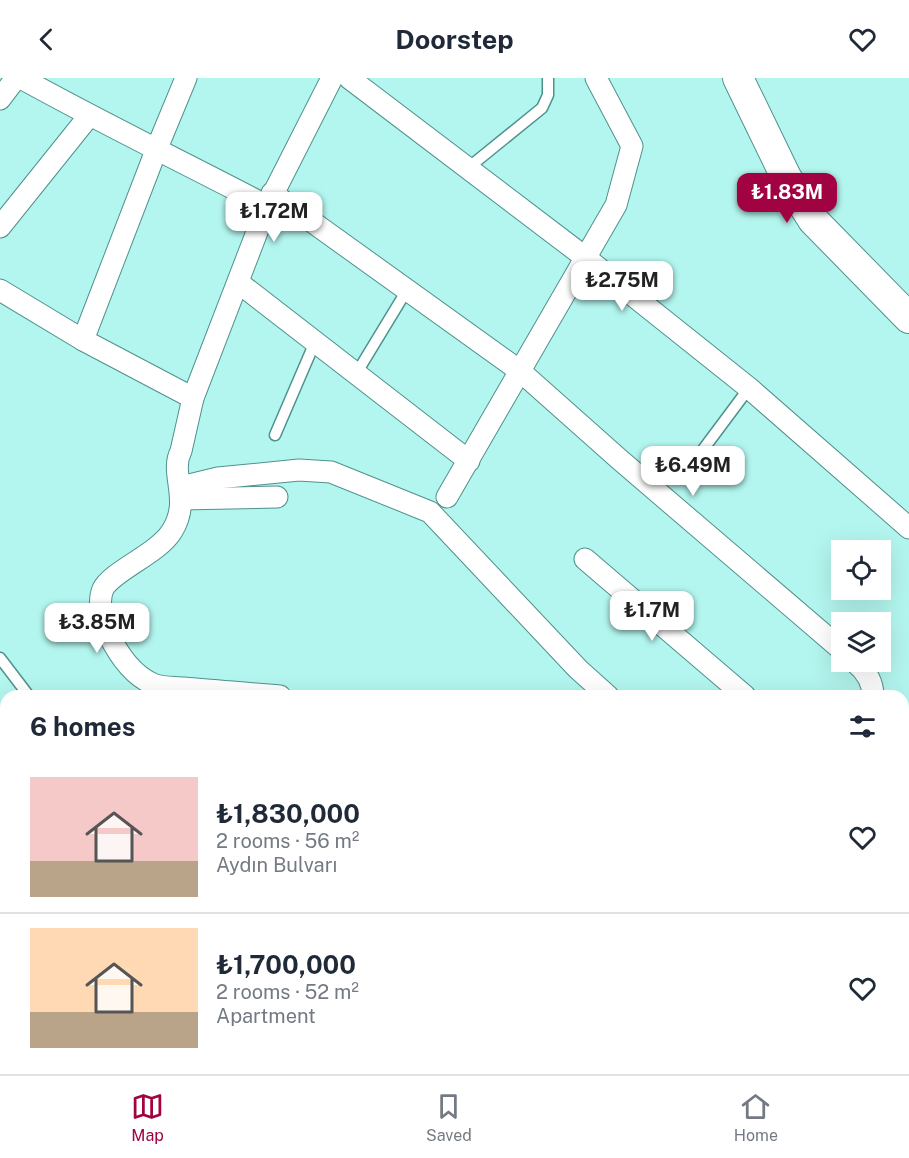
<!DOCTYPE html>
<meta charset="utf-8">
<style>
body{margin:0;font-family:"Public Sans",sans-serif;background:#f2f2f3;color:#1f2937;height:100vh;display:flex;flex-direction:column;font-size:22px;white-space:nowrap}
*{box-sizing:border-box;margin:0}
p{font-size:20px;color:#747a83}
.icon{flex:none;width:33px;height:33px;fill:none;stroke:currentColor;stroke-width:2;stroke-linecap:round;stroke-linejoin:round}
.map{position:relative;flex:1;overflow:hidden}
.details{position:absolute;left:0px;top:612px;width:909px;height:384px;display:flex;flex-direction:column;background:#fff;border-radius:18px 18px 0 0;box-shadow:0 6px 24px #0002}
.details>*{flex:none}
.fabs{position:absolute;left:831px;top:462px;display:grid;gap:12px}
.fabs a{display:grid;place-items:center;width:60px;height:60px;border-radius:0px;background:#fff;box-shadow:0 6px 24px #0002;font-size:30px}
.price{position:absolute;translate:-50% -51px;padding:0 14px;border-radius:12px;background:#fff;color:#222;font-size:20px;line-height:39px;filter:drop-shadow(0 2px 3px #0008)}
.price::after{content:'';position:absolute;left:50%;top:36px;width:18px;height:14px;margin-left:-9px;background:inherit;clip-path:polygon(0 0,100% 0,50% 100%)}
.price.current{background:#a10342;color:#fff}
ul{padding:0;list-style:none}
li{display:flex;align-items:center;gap:18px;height:150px;padding:0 30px}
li+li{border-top:2px solid #e0e1e3}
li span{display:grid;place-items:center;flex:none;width:168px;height:120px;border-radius:0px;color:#555}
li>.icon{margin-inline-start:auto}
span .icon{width:72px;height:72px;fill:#fffc;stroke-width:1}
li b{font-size:26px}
h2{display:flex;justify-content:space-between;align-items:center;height:72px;padding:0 30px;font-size:26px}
header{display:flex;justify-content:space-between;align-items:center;height:78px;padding:0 30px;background:#fff;font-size:27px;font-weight:700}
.tab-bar{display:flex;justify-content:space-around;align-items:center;height:84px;border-top:2px solid #e0e1e3;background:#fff;font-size:16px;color:#747a83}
.tab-bar a{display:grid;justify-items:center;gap:3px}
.tab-bar .current{color:#a10342}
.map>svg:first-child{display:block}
</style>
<header><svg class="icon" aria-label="back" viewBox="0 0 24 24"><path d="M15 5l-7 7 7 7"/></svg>Doorstep<svg class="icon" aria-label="heart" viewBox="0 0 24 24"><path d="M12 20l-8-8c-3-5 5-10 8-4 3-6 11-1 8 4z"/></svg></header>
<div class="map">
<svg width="909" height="996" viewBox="0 0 909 996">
<rect width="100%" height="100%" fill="#b3f6ef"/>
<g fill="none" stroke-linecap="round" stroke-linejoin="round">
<g stroke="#50918c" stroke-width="13">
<g id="service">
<polyline points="468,90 542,30 548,17 548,0"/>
<polyline points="356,296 407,212"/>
<polyline points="275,357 315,264"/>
<polyline points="696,381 749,310"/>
<polyline points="0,580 29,618"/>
</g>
</g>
<g stroke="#50918c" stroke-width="23">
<g id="minor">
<path d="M 21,0 C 102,45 185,85 267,128"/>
<polyline points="349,0 586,180 749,310 909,450"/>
<polyline points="0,21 16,0"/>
<polyline points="272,115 520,293 619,381 842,572"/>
<polyline points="0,149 89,38"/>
<polyline points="239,205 469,383"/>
<polyline points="0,212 83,262 193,320"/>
<polyline points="83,262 157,70 186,0"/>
<polyline points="181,409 218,400 299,392 331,394 430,434 578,591 608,618"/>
<polyline points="447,419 616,127 632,68 596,0"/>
<polyline points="182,421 277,419"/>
<polyline points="585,481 745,618"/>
<path d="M 855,584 C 866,593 873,604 873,618"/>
<path d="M 280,618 C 248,615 216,613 184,610 C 175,609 161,610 153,606 C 132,597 117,574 108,555 C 103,542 97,525 103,511 C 112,493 158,476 172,453 C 192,421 169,396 181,373 L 193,320 L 267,128 L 332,0"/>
<polyline points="0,666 6,663"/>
<polyline points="0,781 6,779"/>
<polyline points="903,925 909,931"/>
<polyline points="0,965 6,968"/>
<polyline points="49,990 62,996"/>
<polyline points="572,990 584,996"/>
<polyline points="128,996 131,990"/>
</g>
</g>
<g stroke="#50918c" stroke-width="32">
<polyline id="secondary" points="738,0 786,99 813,142 909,240"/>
</g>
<use href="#service" stroke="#fff" stroke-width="10"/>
<use href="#minor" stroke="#fff" stroke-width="21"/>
<use href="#secondary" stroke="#fff" stroke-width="30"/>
</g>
</svg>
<div class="fabs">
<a><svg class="icon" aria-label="locate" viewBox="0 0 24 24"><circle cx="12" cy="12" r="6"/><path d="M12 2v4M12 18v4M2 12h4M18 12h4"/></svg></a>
<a><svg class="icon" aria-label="layers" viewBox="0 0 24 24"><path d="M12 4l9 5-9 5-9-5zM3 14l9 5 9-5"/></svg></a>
</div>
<b class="price current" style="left:787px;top:146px">₺1.83M</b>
<b class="price" style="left:274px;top:165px">₺1.72M</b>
<b class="price" style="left:622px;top:234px">₺2.75M</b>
<b class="price" style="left:693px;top:419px">₺6.49M</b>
<b class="price" style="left:652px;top:564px">₺1.7M</b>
<b class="price" style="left:97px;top:576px">₺3.85M</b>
<section class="details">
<h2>6 homes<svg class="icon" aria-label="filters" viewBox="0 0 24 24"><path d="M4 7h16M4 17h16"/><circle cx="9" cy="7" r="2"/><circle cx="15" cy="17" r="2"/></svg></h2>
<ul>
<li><span style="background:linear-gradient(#f6c9c9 70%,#b9a48a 0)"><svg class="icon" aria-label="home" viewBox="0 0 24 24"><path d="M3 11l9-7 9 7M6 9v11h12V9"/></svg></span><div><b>₺1,830,000</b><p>2 rooms · 56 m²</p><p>Aydın Bulvarı</p></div><svg class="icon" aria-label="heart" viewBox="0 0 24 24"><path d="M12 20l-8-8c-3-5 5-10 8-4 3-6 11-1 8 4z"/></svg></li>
<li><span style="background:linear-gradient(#ffd9b3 70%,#b9a48a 0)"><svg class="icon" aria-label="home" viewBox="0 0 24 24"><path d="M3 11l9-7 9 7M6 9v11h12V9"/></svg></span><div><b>₺1,700,000</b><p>2 rooms · 52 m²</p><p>Apartment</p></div><svg class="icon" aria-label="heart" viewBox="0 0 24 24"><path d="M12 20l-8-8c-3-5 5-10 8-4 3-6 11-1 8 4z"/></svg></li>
</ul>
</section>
</div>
<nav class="tab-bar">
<a class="current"><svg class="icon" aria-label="map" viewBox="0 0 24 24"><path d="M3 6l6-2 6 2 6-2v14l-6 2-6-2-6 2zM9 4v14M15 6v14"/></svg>Map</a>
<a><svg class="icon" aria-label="saved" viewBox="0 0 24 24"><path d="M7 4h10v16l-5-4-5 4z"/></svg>Saved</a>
<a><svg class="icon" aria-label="home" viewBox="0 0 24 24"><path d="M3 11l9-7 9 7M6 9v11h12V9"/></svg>Home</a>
</nav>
